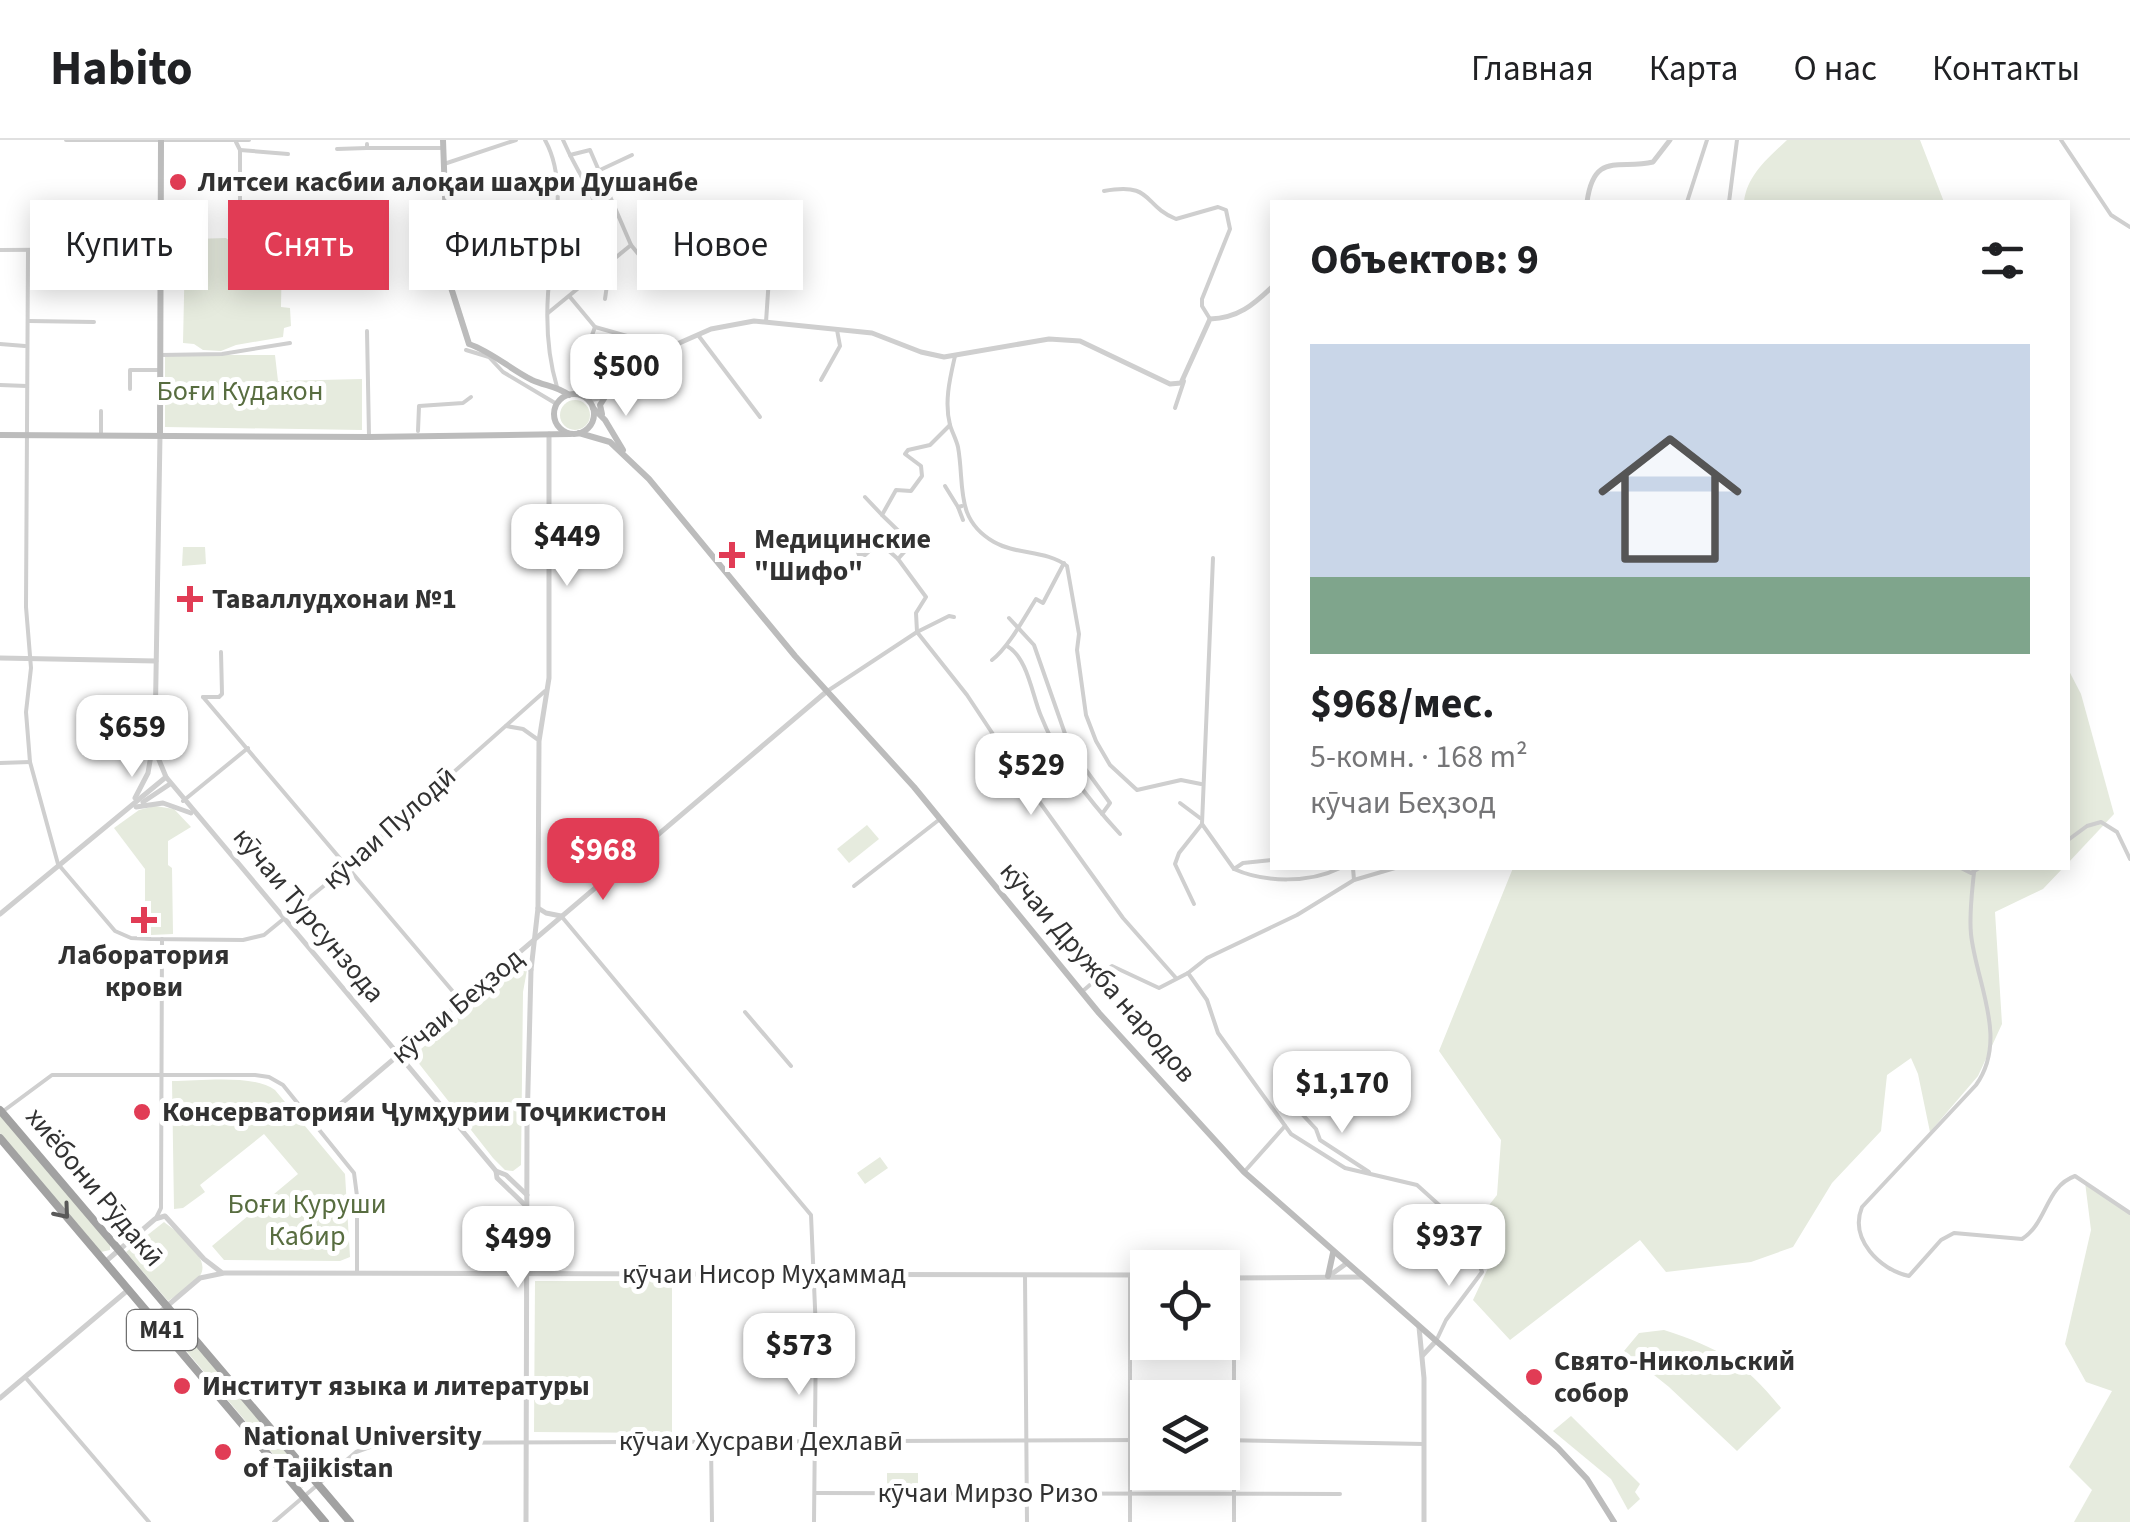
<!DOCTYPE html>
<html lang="ru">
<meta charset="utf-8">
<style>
body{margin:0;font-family:"Source Sans 3",sans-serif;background:#f2f2f2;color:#202124;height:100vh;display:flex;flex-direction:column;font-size:38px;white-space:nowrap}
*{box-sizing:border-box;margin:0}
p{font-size:32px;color:#757577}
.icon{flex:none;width:55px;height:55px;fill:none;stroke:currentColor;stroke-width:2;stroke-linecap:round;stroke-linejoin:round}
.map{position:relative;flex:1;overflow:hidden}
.panel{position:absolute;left:1270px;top:60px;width:800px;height:670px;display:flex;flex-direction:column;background:#fff;border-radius:0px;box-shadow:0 5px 25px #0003}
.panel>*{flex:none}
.top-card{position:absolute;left:30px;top:60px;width:950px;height:90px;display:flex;gap:20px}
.controls{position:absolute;left:1130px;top:1110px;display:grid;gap:20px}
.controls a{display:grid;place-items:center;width:110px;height:110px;border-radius:0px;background:#fff;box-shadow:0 5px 25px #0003;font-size:50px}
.price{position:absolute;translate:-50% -85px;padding:0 22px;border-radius:20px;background:#fff;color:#222;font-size:32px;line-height:65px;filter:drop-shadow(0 2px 5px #0008)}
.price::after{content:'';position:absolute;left:50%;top:60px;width:30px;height:22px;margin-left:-15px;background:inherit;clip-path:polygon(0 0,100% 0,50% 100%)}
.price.active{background:#e13c55;color:#fff}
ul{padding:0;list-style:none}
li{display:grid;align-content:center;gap:20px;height:530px;padding:0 40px}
li span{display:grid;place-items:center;height:310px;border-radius:0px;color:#555}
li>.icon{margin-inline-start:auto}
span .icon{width:180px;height:180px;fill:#fffc;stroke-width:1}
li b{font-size:42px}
h2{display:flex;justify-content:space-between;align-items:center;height:120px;padding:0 40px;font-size:42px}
.tag{padding:0 35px;border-radius:0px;background:#fff;box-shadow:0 5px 25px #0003;font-size:35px;line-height:90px}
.tag.active{background:#e13c55;color:#fff}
header{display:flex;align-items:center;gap:60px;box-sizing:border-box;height:140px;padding:0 50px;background:#fff;border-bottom:2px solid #e0e0e0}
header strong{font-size:48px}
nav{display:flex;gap:55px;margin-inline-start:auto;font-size:35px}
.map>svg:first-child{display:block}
</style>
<header>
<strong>Habito</strong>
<nav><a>Главная</a><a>Карта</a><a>О нас</a><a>Контакты</a></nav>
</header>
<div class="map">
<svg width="2130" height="1382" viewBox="0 0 2130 1382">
<rect width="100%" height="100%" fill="#fff"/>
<g fill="#e6ebde">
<path d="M 1787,0 L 1920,0 L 1944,62 L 1744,62 C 1747,35 1768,18 1787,0 Z"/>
<polygon points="226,98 241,110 282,113 281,167 290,168 291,186 284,188 283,197 236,205 221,211 203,210 194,204 183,203 185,111 195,99"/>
<polygon points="165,215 275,215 278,241 362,239 362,290 165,287"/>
<circle cx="575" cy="275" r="15"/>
<polygon points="183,407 205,407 206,424 182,426"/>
<polygon points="2068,529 2081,554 2114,674 2068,723"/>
<polygon points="155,666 174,669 191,687 168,701 168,725 172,728 173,794 151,795 151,761 145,761 145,729 114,688 139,670"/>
<polygon points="867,685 879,699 849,723 837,709"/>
<polygon points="1513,728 2063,728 2043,749 1995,772 2002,884 1978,936 1930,992 1918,934 1911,918 1887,935 1881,991 1832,1043 1793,1107 1751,1122 1666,1132 1640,1100 1510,1200 1473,1160 1489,1126 1471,1088 1497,1055 1501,1000 1439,911"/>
<polygon points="519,824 527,830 523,852 521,1025 513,1031 505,1030 493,1018 413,916"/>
<path d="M 172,941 C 200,941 254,934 275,950 L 345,1034 L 350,1117 L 340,1121 L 224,1120 L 212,1106 L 298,1034 L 264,994 L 200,1045 L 205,1052 L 183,1068 L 174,1069 Z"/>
<polygon points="0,974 110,1102 110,1110 101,1112 0,993"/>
<polygon points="880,1017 888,1028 865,1044 857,1033"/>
<polygon points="2085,1042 2130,1071 2130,1382 2074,1382 2092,1350 2069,1327 2112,1251 2086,1242 2065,1204 2091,1090"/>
<path d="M 164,1082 C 176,1091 210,1116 201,1134 C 195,1145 178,1154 168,1161 L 126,1112 Z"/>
<polygon points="535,1141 672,1141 672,1293 534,1292"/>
<polygon points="170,1173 311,1340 302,1348 161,1181"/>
<path d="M 1664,1190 C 1719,1208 1744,1222 1781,1268 L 1737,1311 L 1669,1247 L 1624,1211 L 1639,1193 Z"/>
<polygon points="1571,1276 1640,1344 1635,1352 1640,1359 1628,1370 1611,1339 1553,1291"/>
<rect x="887" y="1333" width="31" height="19"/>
</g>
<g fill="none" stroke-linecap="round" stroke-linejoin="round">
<g stroke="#cfcfcf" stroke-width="4">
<polyline points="66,0 249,0"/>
<path d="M 545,0 C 570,45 551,106 548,154 C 546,185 548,217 557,247"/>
<polyline points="563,0 570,15 590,10 631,105 653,132"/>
<polyline points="2061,0 2111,75 2130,87"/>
<polyline points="236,2 240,10 240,69"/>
<polyline points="367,4 367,8 443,8"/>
<polyline points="337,9 367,8"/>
<polyline points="240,10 288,14"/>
<polyline points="570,15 596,64"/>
<polyline points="444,24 516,0"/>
<polyline points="600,30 632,15"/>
<path d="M 1104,51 C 1154,42 1142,65 1176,79 L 1218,67 L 1226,70 L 1230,89 L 1202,159 L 1202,166 L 1210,179"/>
<polyline points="1687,62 1707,0"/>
<polyline points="1729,62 1737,0"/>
<polyline points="557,76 608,59"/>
<polyline points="716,81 728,127"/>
<polyline points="0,110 160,109"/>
<polyline points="28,110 26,467 31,528 26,572 30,622 58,724 115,791 131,798 151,799 243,800 264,795 348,726 545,551"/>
<polyline points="570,157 595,187 634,198 655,218"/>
<polyline points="605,159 607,145 613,138 605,127"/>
<polyline points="548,173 631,105"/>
<polyline points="29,181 94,182"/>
<polyline points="766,182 770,123 779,85"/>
<polyline points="367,191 369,296"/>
<polyline points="698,195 760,277"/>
<polyline points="0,204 25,206"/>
<polyline points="593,205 591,198 595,187"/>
<polyline points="466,210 489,217 503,232 555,263"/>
<polyline points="161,215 222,214 290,203"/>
<path d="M 955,216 C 950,238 944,262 950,285 C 952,292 956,299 958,307 C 965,345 954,379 994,402 C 1016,415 1047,410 1067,426 L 1079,494 L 1077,510 L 1086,575 L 1096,601 L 1110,625 L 1137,650 L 1181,640 L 1201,644"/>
<polyline points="821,240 840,206 837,190"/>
<polyline points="0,245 27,246"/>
<polyline points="130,249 130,230 160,230"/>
<polyline points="1175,268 1184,241"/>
<polyline points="418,291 419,266 463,263 471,257"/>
<polyline points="101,293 101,271"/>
<polyline points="945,346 958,367 962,366"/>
<polyline points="865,357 882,375"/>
<polyline points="958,367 963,380"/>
<polyline points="851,393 859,415 865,415 875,406 889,411 898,419"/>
<polyline points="915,400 898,419 926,457 916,473 917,492 967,555 1018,632 1123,778 1176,838"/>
<polyline points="911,403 882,375 896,350 911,351 922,336 921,326 905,314 908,310 930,305 950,285"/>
<polyline points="1213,418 1202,684 1234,729 1243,723 1272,720"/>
<polyline points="1009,478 1034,505 1070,608 1110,663 1102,674"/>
<path d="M 1007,506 C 1028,518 1032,555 1041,576 C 1060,623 1086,657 1120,694"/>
<path d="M 992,520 C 1008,508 1024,478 1036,459 L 1043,463 L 1064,423"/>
<polyline points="826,552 917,492 949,476 954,477"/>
<polyline points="203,557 461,861"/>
<polyline points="203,557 219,557 222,554 221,512"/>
<polyline points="506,586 523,589 537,599"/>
<polyline points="0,623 30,622"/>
<polyline points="1018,632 1031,622"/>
<polyline points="183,661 248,608"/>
<polyline points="1180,663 1200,678"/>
<polyline points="2068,700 2087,686 2101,682 2117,692 2130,719"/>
<polyline points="1353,728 1354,740"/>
<polyline points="1961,728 1971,733 1979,728"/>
<path d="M 1234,729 C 1265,743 1310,743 1340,728"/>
<path d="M 1974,732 C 1972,753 1969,774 1971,794 C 1976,843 2009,899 1976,945 L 1862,1067 C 1849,1099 1880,1130 1909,1136 L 1941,1100 L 1954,1093 L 2022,1099 C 2048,1082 2045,1047 2075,1036 L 2130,1073"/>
<polyline points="854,746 940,679"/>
<polyline points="1194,764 1175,724 1179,713 1202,684"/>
<polyline points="562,777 811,1075 816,1191 814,1382"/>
<polyline points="1188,833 1207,860 1218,893 1291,994 1345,1028 1417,1045 1468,1091 1482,1132 1446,1180 1437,1199"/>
<polyline points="1084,850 1112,826 1159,848 1188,833 1207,818 1297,775 1354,740 1395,728"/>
<polyline points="745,872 791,926"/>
<polyline points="2,972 52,935 255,935 269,937 283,945 354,1033 357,1056 357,1133"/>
<polyline points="1301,973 1316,989 1320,1000 1369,1032"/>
<polyline points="1245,1031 1285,986"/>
<polyline points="156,1078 161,1068 162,799"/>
<polyline points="1025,1135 1027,1382"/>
<polyline points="1130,1135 1130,1382"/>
<polyline points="1234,1139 1234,1382"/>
<polyline points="25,1237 149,1382"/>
<polyline points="1222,1300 1424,1304"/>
<polyline points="711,1301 712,1382"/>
<polyline points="815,1353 1340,1354"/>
<polyline points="274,1382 356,1312 381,1303 1148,1300"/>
</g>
<g stroke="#cfcfcf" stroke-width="5">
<path d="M 1587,62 C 1594,11 1619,30 1653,22 L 1670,0"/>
<path d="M 588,260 L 605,257 L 677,204 L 711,189 L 754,181 L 872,193 L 921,212 L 944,217 L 1049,199 L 1080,201 L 1170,244 L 1181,243 L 1210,179 C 1238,178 1253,165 1272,147"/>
<polyline points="160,295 155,595 157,615 166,637 496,1031 497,1038 526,1066"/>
<polyline points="0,518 156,521"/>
<polyline points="135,658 148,633 153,603"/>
<polyline points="143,662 170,644"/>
<polyline points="136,667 163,663 191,673"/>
<polyline points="538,768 546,773 561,776"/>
<polyline points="0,774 166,637"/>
<polyline points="511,821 521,822 531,830"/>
<polyline points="316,985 826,552"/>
<polyline points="496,1031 506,1035 527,1055"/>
<polyline points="105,1122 155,1079 165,1076 204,1119 221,1132"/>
<polyline points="1329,1136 1347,1123"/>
<polyline points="1222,1138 1363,1137"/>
<polyline points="153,1178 200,1138 224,1133 1148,1135"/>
<polyline points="1419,1187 1424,1238 1424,1382"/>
<polyline points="1423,1215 1436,1201"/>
<polyline points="0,1258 128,1150"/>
<polyline points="526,1382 527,987 531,830 538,768 539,601 549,538 549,294"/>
</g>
<g stroke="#bcbcbc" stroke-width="6">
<path d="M 443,0 L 448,138 L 469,204 C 492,212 510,229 532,240 C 545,246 557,246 569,255"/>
<circle cx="574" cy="274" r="20"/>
<polyline points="593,268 605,280 623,310"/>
<polyline points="602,274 600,265 605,257"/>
<polyline points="579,293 610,302 649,339 795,516 914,647 1099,873 1244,1032 1558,1308 1587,1339 1614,1382"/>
<polyline points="0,295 369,297 570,294"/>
<polyline points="160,295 161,0"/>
<polyline points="1328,1136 1333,1113"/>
</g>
<g stroke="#a2a2a2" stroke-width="8">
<polyline points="0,970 350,1382"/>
<polyline points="0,998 325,1382"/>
</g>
</g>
<defs><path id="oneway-chevron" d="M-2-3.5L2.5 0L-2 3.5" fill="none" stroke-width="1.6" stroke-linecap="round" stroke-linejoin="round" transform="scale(2.5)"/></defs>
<use stroke="#595959" href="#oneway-chevron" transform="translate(63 1072) rotate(50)"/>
<g fill="#e13c55" stroke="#fff" stroke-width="4">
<circle cx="178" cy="42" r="10"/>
<path d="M727 400h10v10h10v10h-10v10h-10v-10h-10v-10h10z"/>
<path d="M185 444h10v10h10v10h-10v10h-10v-10h-10v-10h10z"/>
<path d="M139 765h10v10h10v10h-10v10h-10v-10h-10v-10h10z"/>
<circle cx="142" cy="972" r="10"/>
<circle cx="1534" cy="1237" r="10"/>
<circle cx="182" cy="1246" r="10"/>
<circle cx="223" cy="1312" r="10"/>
</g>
<g text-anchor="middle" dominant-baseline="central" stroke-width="10" stroke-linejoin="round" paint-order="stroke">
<rect fill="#fff" stroke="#707070" stroke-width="2.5" x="127" y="1170" width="70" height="40" rx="8"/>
<g font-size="25" font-weight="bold" fill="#323232">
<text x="162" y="1190">M41</text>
</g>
<g font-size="28" font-weight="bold" fill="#323232" stroke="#fff" text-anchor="start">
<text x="198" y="42">Литсеи касбии алоқаи шаҳри Душанбе</text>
<text x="754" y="399">Медицинские<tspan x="754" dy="32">"Шифо"</tspan></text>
<text x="212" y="459">Таваллудхонаи №1</text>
<text x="144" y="815" text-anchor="middle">Лаборатория<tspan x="144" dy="32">крови</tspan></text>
<text x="162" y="972">Консерваторияи Ҷумҳурии Тоҷикистон</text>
<text x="1554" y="1221">Свято-Никольский<tspan x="1554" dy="32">собор</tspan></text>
<text x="202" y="1246">Институт языка и литературы</text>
<text x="243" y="1296">National University<tspan x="243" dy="32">of Tajikistan</tspan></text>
</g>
<g font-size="28" fill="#586d40" stroke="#fff">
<text x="240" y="251">Боғи Кудакон</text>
<text x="307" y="1064">Боғи Куруши<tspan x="307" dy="32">Кабир</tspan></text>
</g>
<g font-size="28" fill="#323232" stroke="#fff">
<text transform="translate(389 688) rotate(-42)">кӯчаи Пулодӣ</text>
<text transform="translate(309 775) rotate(50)">кӯчаи Турсунзода</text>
<text transform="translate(1098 832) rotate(49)">кӯчаи Дружба народов</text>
<text transform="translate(457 866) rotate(-40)">кӯчаи Беҳзод</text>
<text transform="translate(95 1047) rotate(50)">хиёбони Рӯдакӣ</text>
<text x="764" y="1134">кӯчаи Нисор Муҳаммад</text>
<text x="761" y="1301">кӯчаи Хусрави Дехлавӣ</text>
<text x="988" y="1353">кӯчаи Мирзо Ризо</text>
</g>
</g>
</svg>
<div class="controls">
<a><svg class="icon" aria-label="locate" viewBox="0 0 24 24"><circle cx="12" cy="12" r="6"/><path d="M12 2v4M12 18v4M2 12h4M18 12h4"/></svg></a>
<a><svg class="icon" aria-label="layers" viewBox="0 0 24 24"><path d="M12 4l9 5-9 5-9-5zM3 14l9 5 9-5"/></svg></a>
</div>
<b class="price" style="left:626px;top:279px">$500</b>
<b class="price" style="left:567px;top:449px">$449</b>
<b class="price" style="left:132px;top:640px">$659</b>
<b class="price" style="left:1031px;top:678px">$529</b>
<b class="price active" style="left:603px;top:763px">$968</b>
<b class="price" style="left:1342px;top:996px">$1,170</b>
<b class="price" style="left:1449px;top:1149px">$937</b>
<b class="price" style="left:518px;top:1151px">$499</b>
<b class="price" style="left:799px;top:1258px">$573</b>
<div class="top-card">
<a class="tag">Купить</a>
<a class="tag active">Снять</a>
<a class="tag">Фильтры</a>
<a class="tag">Новое</a>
</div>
<section class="panel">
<h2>Объектов: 9<svg class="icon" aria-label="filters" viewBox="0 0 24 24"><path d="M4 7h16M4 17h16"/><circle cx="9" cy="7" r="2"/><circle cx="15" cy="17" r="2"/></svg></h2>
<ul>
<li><span style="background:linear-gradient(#c9d6e8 75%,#7fa58c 0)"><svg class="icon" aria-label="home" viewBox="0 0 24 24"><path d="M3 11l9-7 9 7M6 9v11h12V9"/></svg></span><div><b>$968/мес.</b><p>5-комн. · 168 m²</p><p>кӯчаи Беҳзод</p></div></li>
</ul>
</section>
</div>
